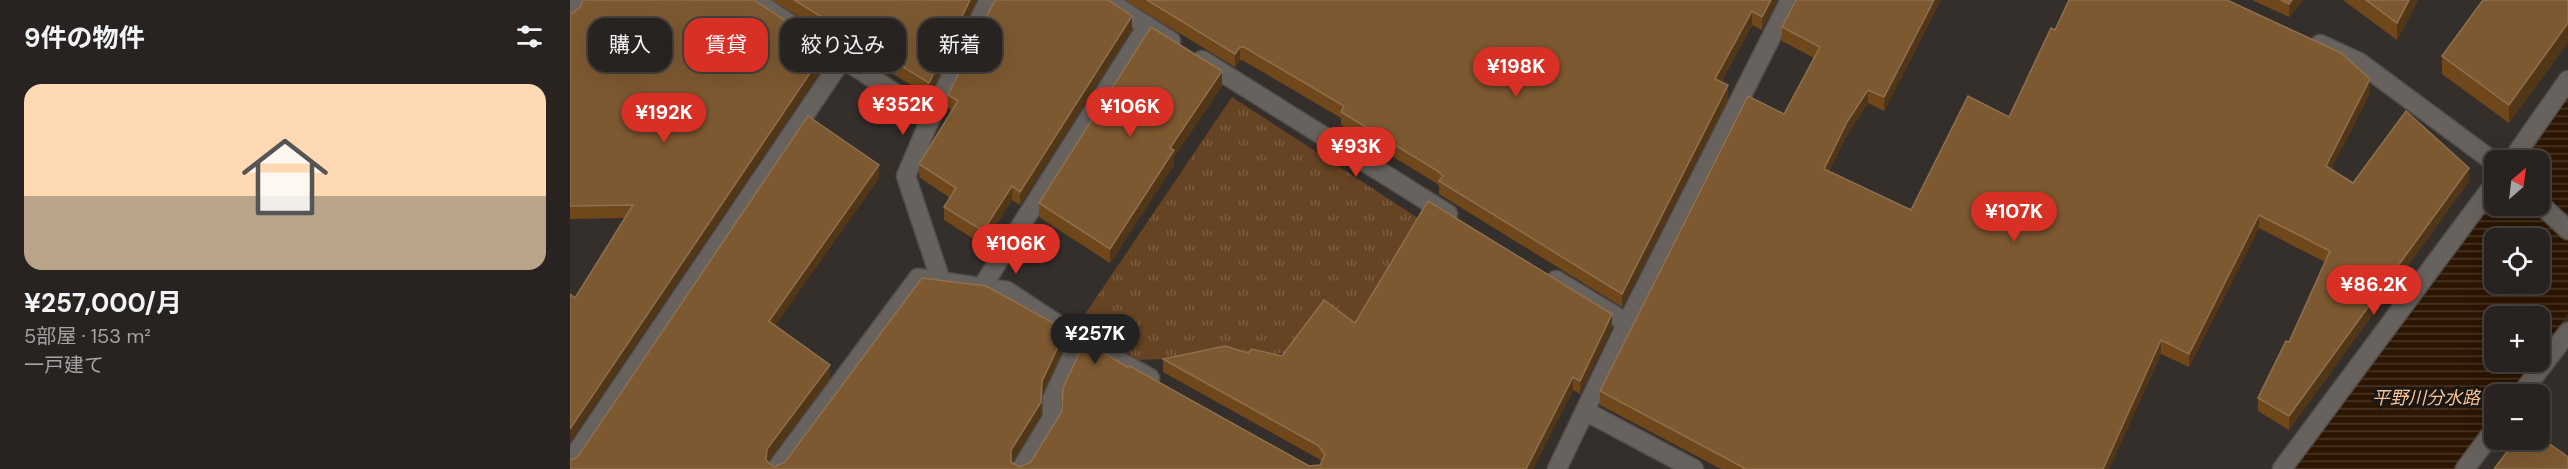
<!DOCTYPE html>
<html lang="ja">
<meta charset="utf-8">
<style>
body{margin:0;font-family:"DM Sans","Noto Sans JP",sans-serif;background:#342f2d;color:#f1f3f6;height:100vh;display:flex;flex-direction:column;font-size:22px;white-space:nowrap}
*{box-sizing:border-box;margin:0}
p{font-size:20px;color:#a5a4a5}
.icon{flex:none;width:33px;height:33px;fill:none;stroke:currentColor;stroke-width:2;stroke-linecap:round;stroke-linejoin:round}
.map{position:relative;flex:1;overflow:hidden}
.sheet{display:flex;flex-direction:column;background:#282320;width:570px}
.sheet>*{flex:none}
.hud{position:absolute;left:18px;top:18px;width:570px;height:54px;display:flex;gap:12px}
.needle{width:39px;rotate:28deg}
.buttons{position:absolute;left:1914px;top:150px;display:grid;gap:12px}
.buttons a{display:grid;place-items:center;width:66px;height:66px;border-radius:12px;background:#282320;box-shadow:0 6px 24px #0002,0 0 0 2px #44403e;font-size:30px}
.price{position:absolute;translate:-50% -51px;padding:0 14px;border-radius:21px;background:#d93025;color:#fff;font-size:20px;line-height:39px;filter:drop-shadow(0 2px 3px #0008)}
.price::after{content:'';position:absolute;left:50%;top:36px;width:18px;height:14px;margin-left:-9px;background:inherit;clip-path:polygon(0 0,100% 0,50% 100%)}
.price.current{background:#222;color:#fff}
ul{padding:0;list-style:none}
li{display:grid;align-content:center;gap:12px;height:318px;padding:0 24px}
li+li{border-top:2px solid #44403e}
li span{display:grid;place-items:center;height:186px;border-radius:18px;color:#555}
li>.icon{margin-inline-start:auto}
span .icon{width:108px;height:108px;fill:#fffc;stroke-width:1}
li b{font-size:26px}
h2{display:flex;justify-content:space-between;align-items:center;height:72px;padding:0 24px;font-size:26px}
.tag{padding:0 21px;border-radius:18px;background:#282320;box-shadow:0 6px 24px #0002,0 0 0 2px #44403e;font-size:21px;line-height:54px}
.tag.current{background:#d93025;color:#fff}
main{display:flex;flex:1;min-height:0}
.map>svg:first-child{display:block}
</style>
<main>
<section class="sheet">
<h2>9件の物件<svg class="icon" aria-label="filters" viewBox="0 0 24 24"><path d="M4 7h16M4 17h16"/><circle cx="9" cy="7" r="2"/><circle cx="15" cy="17" r="2"/></svg></h2>
<ul>
<li><span style="background:linear-gradient(#ffd9b3 60%,#b9a48a 0)"><svg class="icon" aria-label="home" viewBox="0 0 24 24"><path d="M3 11l9-7 9 7M6 9v11h12V9"/></svg></span><div><b>¥257,000/月</b><p>5部屋 · 153 m²</p><p>一戸建て</p></div></li>
</ul>
</section>
<div class="map">
<svg width="1998" height="469" viewBox="0 0 1998 469">
<defs>
<pattern id="park-tufts" width="24" height="20" patternUnits="userSpaceOnUse" patternTransform="scale(1.5)"><rect width="24" height="20" fill="#664323"/><path d="M3 7l-1-3M5 7V3M7 7l1-3M15 17l-1-3M17 17v-4M19 17l1-3" fill="none" stroke="#7c5e43"/></pattern>
<pattern id="water-rules" width="6" height="5" patternUnits="userSpaceOnUse" patternTransform="scale(1.5)"><rect width="6" height="5" fill="#2c1501"/><path d="M0 2.5h6" fill="none" stroke="#4b3726"/></pattern>
</defs>
<rect width="100%" height="100%" fill="#352f2b"/>
<polygon fill="url(#park-tufts)" points="662,97 851,220 768,351 569,360 509,323"/>
<path fill="url(#water-rules)" fill-rule="evenodd" d="M 1998,97 L 1998,314 L 1970,353 L 1970,316 L 1924,316 L 1924,362 L 1963,362 L 1939,394 L 1924,394 L 1924,414 L 1884,469 L 1724,469 L 1924,197 L 1924,206 L 1970,206 L 1970,160 L 1951,160 ZM 1924,238 L 1970,238 L 1970,284 L 1924,284 Z"/>
<g fill="none" stroke-linecap="round" stroke-linejoin="round">
<g stroke="#534e4a" stroke-width="21">
<g id="minor">
<polyline points="184,0 361,117"/>
<polyline points="536,0 601,41"/>
<polyline points="0,16 5,0"/>
<polyline points="1750,44 1789,62 1924,162"/>
<polyline points="632,60 878,214"/>
<polyline points="1942,160 1998,80"/>
<polyline points="1970,204 1998,230"/>
<polyline points="986,280 1057,323"/>
<polyline points="371,281 336,176 361,117 419,0"/>
<polyline points="412,287 577,26"/>
<polyline points="1951,394 1998,332"/>
<polyline points="1015,411 1124,469"/>
<polyline points="0,462 273,58"/>
<polyline points="206,469 348,278 437,291 510,339 580,378"/>
<polyline points="451,469 482,418 482,399 510,339"/>
<polyline points="987,469 1057,323 1220,0"/>
<polyline points="1712,469 1924,184"/>
<polyline points="1895,469 1924,430"/>
</g>
</g>
<use href="#minor" stroke="#67625d" stroke-width="18"/>
</g>
<g fill="#70471b">
<polygon points="202,0 407,0 359,96"/>
<polygon points="555,0 1207,0 1192,30 1182,25 1151,82 1158,99 1052,307 869,194 869,186 866,183 771,125 771,118 674,61 670,60 665,67"/>
<polygon points="1226,0 1371,0 1314,111 1298,103 1277,135 1259,171 1341,210 1439,117 1485,30 1800,93 1761,169 1783,183 1899,181 1719,430 1688,411 1688,398 1719,342 1755,262 1689,228 1619,367 1591,354 1539,469 1151,469 1030,405 1030,391 1214,114 1244,58 1212,41 1212,27"/>
<polygon points="1682,0 1733,0 1719,17"/>
<polygon points="1773,0 1848,0 1827,40"/>
<polygon points="1998,0 1998,42 1939,123 1872,74 1872,56"/>
<polygon points="0,13 257,62 5,298 55,218 0,219"/>
<polygon points="562,29 450,205 442,200 413,245 374,220 374,207 380,198 349,177 349,164 382,111 378,108 378,95"/>
<polygon points="652,86 604,157 604,165 540,263 469,217 469,203"/>
<polygon points="309,178 205,325 260,378 198,461 204,467 496,343 472,395 471,415 442,462 450,467 461,462 557,367 739,466 750,465 752,462 749,459 593,372 593,359 678,353 712,356 785,323 1042,327 1010,394 1003,390 963,469 0,469 4,459"/>
</g>
<g fill="#523618">
<polygon points="400,0 407,0 359,96 359,83"/>
<polygon points="1201,0 1207,0 1192,30 1192,17"/>
<polygon points="1364,0 1371,0 1314,111 1314,97"/>
<polygon points="1722,0 1733,0 1719,17 1719,4"/>
<polygon points="1839,0 1848,0 1827,40 1827,23"/>
<polygon points="1182,11 1182,25 1145,92 1145,79"/>
<polygon points="562,16 562,29 450,205 450,192"/>
<polygon points="1998,23 1998,42 1939,123 1939,105"/>
<polygon points="670,47 670,60 665,67 665,54"/>
<polygon points="257,48 257,62 0,442 0,429"/>
<polygon points="652,71 652,86 604,157 604,165 540,263 540,249 600,148"/>
<polygon points="1800,79 1800,93 1756,179 1756,166"/>
<polygon points="1158,85 1158,99 1052,307 1052,294"/>
<polygon points="1298,90 1298,103 1277,135 1254,182 1254,169 1277,122"/>
<polygon points="309,165 309,178 199,334 199,321"/>
<polygon points="1899,168 1899,181 1719,430 1719,416"/>
<polygon points="442,186 442,200 413,245 413,231"/>
<polygon points="1689,215 1689,228 1619,367 1619,354"/>
<polygon points="1042,314 1042,327 1010,394 1010,381"/>
<polygon points="496,330 496,343 472,395 471,415 441,464 441,450"/>
<polygon points="1591,340 1591,354 1539,469 1533,469"/>
<polygon points="260,365 260,378 197,463 196,460 197,449"/>
<polygon points="1003,377 1003,390 963,469 956,469"/>
</g>
<g fill="#7d5931" stroke="#8f704e" stroke-width="1.5">
<polygon points="12,0 184,0 257,48 0,429 0,294 5,298 63,205 0,206 0,13 3,13 11,6"/>
<polygon points="224,0 400,0 359,83"/>
<polygon points="425,0 538,0 562,16 450,192 442,186 413,231 374,207 386,188 349,164 388,101 378,95"/>
<polygon points="577,0 1201,0 1192,17 1182,11 1145,79 1158,85 1052,294 869,181 873,176 866,170 771,112 774,106 674,47 670,47 665,54"/>
<polygon points="1226,0 1364,0 1314,97 1298,90 1277,122 1254,169 1341,210 1398,96 1439,117 1481,28 1485,30 1499,0 1657,0 1771,53 1800,79 1756,166 1783,183 1836,111 1899,168 1719,416 1688,398 1716,341 1719,342 1760,251 1689,215 1619,354 1591,340 1533,469 1176,469 1030,391 1178,96 1214,114 1250,47 1212,27"/>
<polygon points="1711,0 1722,0 1719,4"/>
<polygon points="1796,0 1839,0 1827,23"/>
<polygon points="1913,0 1998,0 1998,23 1939,105 1872,56"/>
<polygon points="581,27 652,71 600,148 604,150 540,249 469,203"/>
<polygon points="238,116 309,165 199,321 260,365 197,449 196,460 204,467 215,462 352,278 416,286 496,330 472,381 471,402 441,450 441,462 450,467 461,462 492,411 493,388 515,341 557,367 560,366 739,466 750,465 755,455 749,446 593,359 655,346 678,353 682,349 712,356 754,300 785,323 858,201 1042,314 1010,381 1003,377 956,469 0,469 0,459 4,459 9,455"/>
<polygon points="1970,437 1998,457 1998,469 1924,469 1946,440 1970,440"/>
</g>
<g text-anchor="middle" dominant-baseline="central" stroke-width="6" stroke-linejoin="round" paint-order="stroke">
<g font-size="18" font-style="italic" fill="#fcc392" stroke="#1a1816">
<text x="1856" y="398">平野川分水路</text>
</g>
</g>
</svg>
<div class="buttons">
<a><svg class="needle" viewBox="-14 -14 28 28"><path d="M0-13l5 13h-10z" fill="#e53935"/><path d="M0 13l5-13h-10z" fill="#a5a4a5"/></svg></a>
<a><svg class="icon" aria-label="locate" viewBox="0 0 24 24"><circle cx="12" cy="12" r="6"/><path d="M12 2v4M12 18v4M2 12h4M18 12h4"/></svg></a>
<a>+</a>
<a>−</a>
</div>
<b class="price" style="left:946px;top:98px">¥198K</b>
<b class="price" style="left:333px;top:136px">¥352K</b>
<b class="price" style="left:560px;top:138px">¥106K</b>
<b class="price" style="left:94px;top:144px">¥192K</b>
<b class="price" style="left:786px;top:178px">¥93K</b>
<b class="price" style="left:1444px;top:243px">¥107K</b>
<b class="price" style="left:446px;top:275px">¥106K</b>
<b class="price" style="left:1804px;top:316px">¥86.2K</b>
<b class="price current" style="left:525px;top:365px">¥257K</b>
<div class="hud">
<a class="tag">購入</a>
<a class="tag current">賃貸</a>
<a class="tag">絞り込み</a>
<a class="tag">新着</a>
</div>
</div>
</main>
